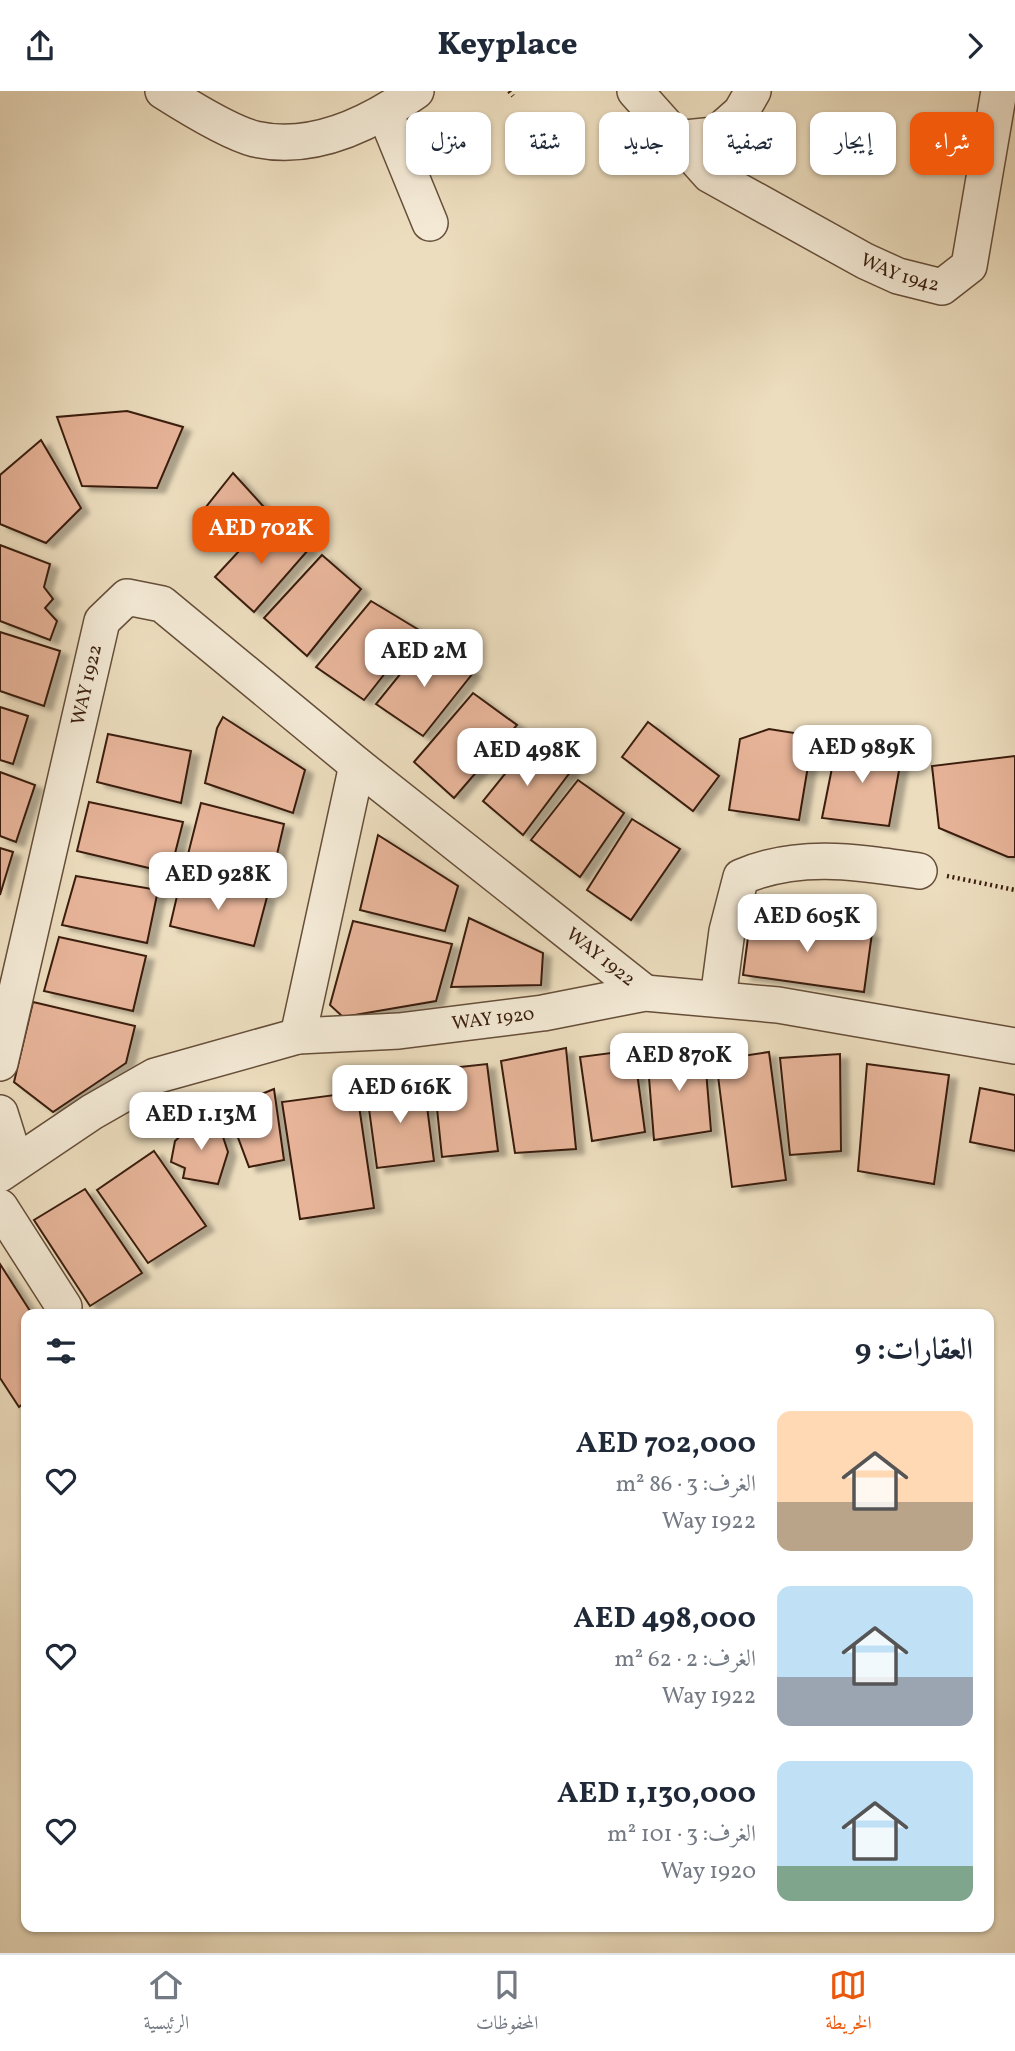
<!DOCTYPE html>
<html lang="ar">
<meta charset="utf-8">
<style>
body{margin:0;font-family:Vollkorn,Amiri,serif;background:#f2f2f3;color:#1f2937;direction:rtl;height:100vh;display:flex;flex-direction:column;font-size:26px;white-space:nowrap}
*{box-sizing:border-box;margin:0}
p{font-size:23px;color:#747a83}
.icon{flex:none;width:38px;height:38px;fill:none;stroke:currentColor;stroke-width:2;stroke-linecap:round;stroke-linejoin:round}
.map{position:relative;flex:1;overflow:hidden;direction:ltr}
.details{position:absolute;left:21px;top:1218px;width:973px;height:623px;display:flex;flex-direction:column;background:#fff;border-radius:14px;box-shadow:0 2px 5px #0004;direction:rtl}
.details>*{flex:none}
.top-card{position:absolute;left:21px;top:21px;width:973px;height:63px;direction:rtl;display:flex;gap:14px}
.price{position:absolute;translate:-50% -60px;padding:0 16px;border-radius:14px;background:#fff;color:#222;font-size:23px;line-height:46px;filter:drop-shadow(0 2px 4px #0008)}
.price::after{content:'';position:absolute;left:50%;top:42px;width:21px;height:16px;margin-left:-10px;background:inherit;clip-path:polygon(0 0,100% 0,50% 100%)}
.price.current{background:#ea580c;color:#fff}
ul{padding:0;list-style:none}
li{display:flex;align-items:center;gap:21px;height:175px;padding:0 21px}
li span{display:grid;place-items:center;flex:none;width:196px;height:140px;border-radius:14px;color:#555}
li>.icon{margin-inline-start:auto}
span .icon{width:84px;height:84px;fill:#fffc;stroke-width:1}
li b{font-size:30px}
h2{display:flex;justify-content:space-between;align-items:center;height:84px;padding:0 21px;font-size:30px}
.pill{padding:0 24px;border-radius:14px;background:#fff;box-shadow:0 2px 5px #0004;font-size:24px;line-height:63px}
.pill.current{background:#ea580c;color:#fff}
header{display:flex;justify-content:space-between;align-items:center;height:91px;padding:0 21px;background:#fff;font-size:32px;font-weight:800}
.tab-bar{display:flex;justify-content:space-around;align-items:center;height:98px;border-top:2px solid #e0e1e3;background:#fff;font-size:19px;color:#747a83}
.tab-bar a{display:grid;justify-items:center;gap:4px}
.tab-bar .current{color:#ea580c}
.map>svg:first-child{display:block}
</style>
<header><svg class="icon" aria-label="forward" viewBox="0 0 24 24"><path d="M9 5l7 7-7 7"/></svg>Keyplace<svg class="icon" aria-label="share" viewBox="0 0 24 24"><path d="M12 15V3M7 8l5-5 5 5M5 13v7h14v-7"/></svg></header>
<div class="map">
<svg width="1015" height="1862" viewBox="0 0 1015 1862">
<defs>
<filter id="shadow"><feDropShadow dx="8" dy="4.5" stdDeviation="2" flood-color="#0004"/></filter>
</defs>
<rect width="100%" height="100%" fill="#ecddbe"/>
<filter id="stains"><feTurbulence type="fractalNoise" baseFrequency=".00286" numOctaves="4"/><feColorMatrix values="0 0 0 0 .2 0 0 0 0 .09 0 0 0 0 .02 0 0 0 .5 -.17"/></filter>
<radialGradient id="worn" r=".72"><stop offset=".6" stop-color="#630" stop-opacity="0"/><stop offset="1" stop-color="#630" stop-opacity=".3"/></radialGradient>
<g fill="#e7b499" stroke="#3a1e0d" stroke-width="2" filter="url(#shadow)">
<polygon points="127,320 183,336 157,397 82,395 57,326"/>
<polygon points="41,349 81,417 46,452 0,433 0,384"/>
<polygon points="233,382 263,415 218,452 194,431"/>
<polygon points="266,431 309,458 254,521 215,486"/>
<polygon points="0,454 50,473 44,496 53,508 45,517 57,530 50,549 0,530"/>
<polygon points="322,464 361,498 307,565 264,527"/>
<polygon points="371,510 419,539 364,609 316,576"/>
<polygon points="0,541 60,560 44,615 0,600"/>
<polygon points="426,551 473,582 423,645 376,613"/>
<polygon points="473,602 517,634 454,707 414,671"/>
<polygon points="0,616 28,625 13,673 0,669"/>
<polygon points="223,626 305,679 293,722 205,692 217,637"/>
<polygon points="648,631 719,685 693,720 622,666"/>
<polygon points="769,638 813,645 799,729 729,719 740,648"/>
<polygon points="108,643 191,660 181,712 97,691"/>
<polygon points="530,652 571,680 523,744 483,710"/>
<polygon points="837,652 902,663 889,735 822,727"/>
<polygon points="1015,665 1015,766 1008,766 939,737 932,675"/>
<polygon points="0,681 35,694 16,751 0,745"/>
<polygon points="578,689 624,722 580,786 531,749"/>
<polygon points="89,711 183,731 170,782 77,760"/>
<polygon points="201,712 284,733 269,798 185,775"/>
<polygon points="632,728 680,758 631,829 587,799"/>
<polygon points="378,744 458,795 445,840 360,819"/>
<polygon points="0,757 13,761 0,804"/>
<polygon points="76,785 158,799 147,852 62,834"/>
<polygon points="181,788 267,806 254,855 170,835"/>
<polygon points="751,824 872,842 864,901 743,884"/>
<polygon points="469,827 543,862 541,894 451,896"/>
<polygon points="353,830 452,853 436,910 343,926 330,914"/>
<polygon points="59,846 146,865 133,920 44,900"/>
<polygon points="33,911 135,935 126,972 53,1021 14,991"/>
<polygon points="704,955 711,1040 654,1049 647,962"/>
<polygon points="566,957 576,1058 515,1062 501,970"/>
<polygon points="634,959 645,1041 592,1050 580,966"/>
<polygon points="769,961 786,1089 732,1096 716,969"/>
<polygon points="840,963 841,1060 790,1064 780,967"/>
<polygon points="487,973 498,1060 442,1066 433,979"/>
<polygon points="867,973 949,984 934,1093 858,1080"/>
<polygon points="424,992 434,1070 377,1077 366,996"/>
<polygon points="980,997 1015,1004 1015,1060 970,1051"/>
<polygon points="274,998 284,1069 249,1076 227,1017"/>
<polygon points="357,1001 374,1117 300,1128 282,1011"/>
<polygon points="200,1027 220,1037 228,1061 218,1093 183,1087 185,1077 171,1071 175,1050"/>
<polygon points="154,1060 206,1135 148,1172 97,1099"/>
<polygon points="85,1098 142,1182 90,1215 34,1129"/>
<polygon points="0,1173 32,1223 26,1223 26,1310 19,1316 0,1287"/>
</g>
<g fill="none" stroke-linecap="round" stroke-linejoin="round">
<g stroke="#664e39" stroke-width="38">
<g id="minor">
<path d="M 163,0 C 185,14 231,42 255,48 C 313,61 370,33 416,0"/>
<path id="s1" d="M 635,0 L 710,84 L 865,170 L 898,185 L 942,196 L 969,175 L 999,0"/>
<polyline points="385,22 430,132"/>
<polyline points="675,48 715,44 741,21 753,0"/>
<path d="M 718,908 L 727,840 L 741,786 C 799,761 858,771 919,780"/>
<polyline points="298,945 357,674"/>
<path id="s2" d="M 0,972 L 102,530 L 127,506 L 162,513 L 357,674 L 645,902"/>
<polyline points="0,1022 15,1070"/>
<path id="s3" d="M 0,1083 L 92,1021 L 155,985 L 298,945 L 399,940 L 543,922 L 645,902 L 778,914 L 1015,955"/>
<polyline points="0,1116 64,1216"/>
</g>
</g>
<g stroke="#3a1e0d" stroke-width="4.5" stroke-dasharray="2 3.5" stroke-linecap="butt">
<polyline points="509,0 513,5"/>
<polyline points="947,785 1015,799"/>
</g>
<use href="#minor" stroke="#f3e9d5" stroke-width="35"/>
</g>
<g text-anchor="middle" dominant-baseline="central" stroke-width="5" stroke-linejoin="round" paint-order="stroke">
<g font-size="19" fill="#3a1e0d" stroke="#f3e9d5">
<text stroke="none"><textPath href="#s1" startOffset="327">WAY 1942</textPath></text>
<text stroke="none"><textPath href="#s2" startOffset="388">WAY 1922</textPath></text>
<text stroke="none"><textPath href="#s2" startOffset="1087">WAY 1922</textPath></text>
<text stroke="none"><textPath href="#s3" startOffset="528">WAY 1920</textPath></text>
</g>
</g>
<rect width="100%" height="100%" filter="url(#stains)"/>
<rect width="100%" height="100%" fill="url(#worn)"/>
</svg>
<b class="price current" style="left:261px;top:475px">AED 702K</b>
<b class="price" style="left:424px;top:598px">AED 2M</b>
<b class="price" style="left:862px;top:694px">AED 989K</b>
<b class="price" style="left:527px;top:697px">AED 498K</b>
<b class="price" style="left:218px;top:821px">AED 928K</b>
<b class="price" style="left:807px;top:863px">AED 605K</b>
<b class="price" style="left:679px;top:1002px">AED 870K</b>
<b class="price" style="left:400px;top:1034px">AED 616K</b>
<b class="price" style="left:201px;top:1061px">AED 1.13M</b>
<div class="top-card">
<a class="pill current">شراء</a>
<a class="pill">إيجار</a>
<a class="pill">تصفية</a>
<a class="pill">جديد</a>
<a class="pill">شقة</a>
<a class="pill">منزل</a>
</div>
<section class="details">
<h2>العقارات: 9<svg class="icon" aria-label="filters" viewBox="0 0 24 24"><path d="M4 7h16M4 17h16"/><circle cx="9" cy="7" r="2"/><circle cx="15" cy="17" r="2"/></svg></h2>
<ul>
<li><span style="background:linear-gradient(#ffd9b3 65%,#b9a48a 0)"><svg class="icon" aria-label="home" viewBox="0 0 24 24"><path d="M3 11l9-7 9 7M6 9v11h12V9"/></svg></span><div><b>AED 702,000</b><p>الغرف: 3 · 86 m²</p><p>Way 1922</p></div><svg class="icon" aria-label="heart" viewBox="0 0 24 24"><path d="M12 20l-8-8c-3-5 5-10 8-4 3-6 11-1 8 4z"/></svg></li>
<li><span style="background:linear-gradient(#bfe0f5 65%,#9aa5b1 0)"><svg class="icon" aria-label="home" viewBox="0 0 24 24"><path d="M3 11l9-7 9 7M6 9v11h12V9"/></svg></span><div><b>AED 498,000</b><p>الغرف: 2 · 62 m²</p><p>Way 1922</p></div><svg class="icon" aria-label="heart" viewBox="0 0 24 24"><path d="M12 20l-8-8c-3-5 5-10 8-4 3-6 11-1 8 4z"/></svg></li>
<li><span style="background:linear-gradient(#bfe0f5 75%,#7fa58c 0)"><svg class="icon" aria-label="home" viewBox="0 0 24 24"><path d="M3 11l9-7 9 7M6 9v11h12V9"/></svg></span><div><b>AED 1,130,000</b><p>الغرف: 3 · 101 m²</p><p>Way 1920</p></div><svg class="icon" aria-label="heart" viewBox="0 0 24 24"><path d="M12 20l-8-8c-3-5 5-10 8-4 3-6 11-1 8 4z"/></svg></li>
</ul>
</section>
</div>
<nav class="tab-bar">
<a class="current"><svg class="icon" aria-label="map" viewBox="0 0 24 24"><path d="M3 6l6-2 6 2 6-2v14l-6 2-6-2-6 2zM9 4v14M15 6v14"/></svg>الخريطة</a>
<a><svg class="icon" aria-label="saved" viewBox="0 0 24 24"><path d="M7 4h10v16l-5-4-5 4z"/></svg>المحفوظات</a>
<a><svg class="icon" aria-label="home" viewBox="0 0 24 24"><path d="M3 11l9-7 9 7M6 9v11h12V9"/></svg>الرئيسية</a>
</nav>
